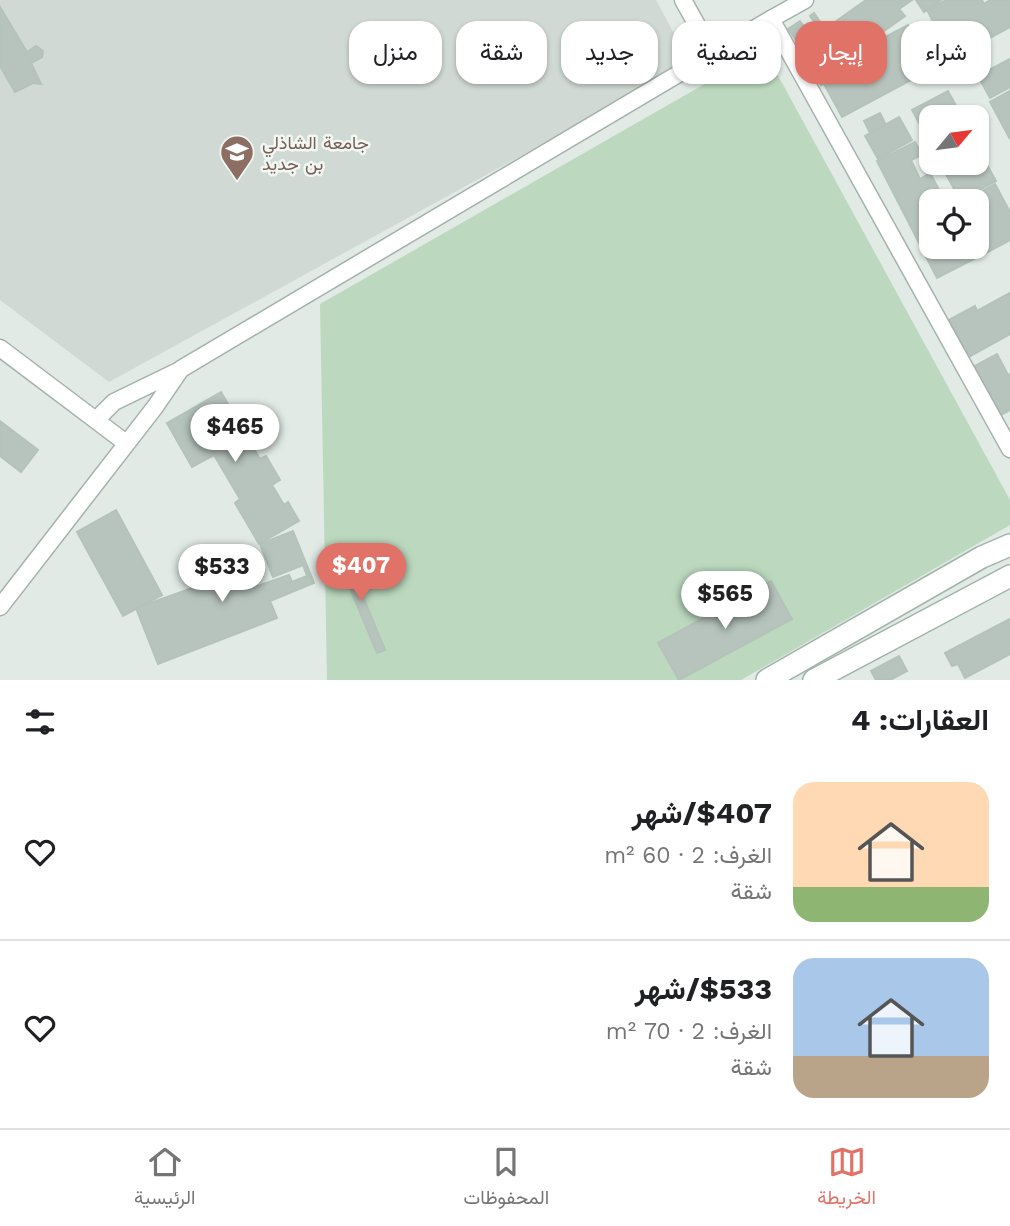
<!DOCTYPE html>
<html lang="ar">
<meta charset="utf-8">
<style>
body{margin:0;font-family:"Work Sans",Vazirmatn,sans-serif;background:#f2f2f2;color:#202124;direction:rtl;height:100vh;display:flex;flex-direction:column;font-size:26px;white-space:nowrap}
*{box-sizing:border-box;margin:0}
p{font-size:23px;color:#757577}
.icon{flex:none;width:38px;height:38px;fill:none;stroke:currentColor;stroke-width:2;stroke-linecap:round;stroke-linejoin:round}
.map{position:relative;height:680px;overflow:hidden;direction:ltr}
.sheet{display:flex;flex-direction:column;background:#fff;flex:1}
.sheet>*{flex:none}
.top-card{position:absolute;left:21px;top:21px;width:970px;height:63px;direction:rtl;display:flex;gap:14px}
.needle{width:46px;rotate:61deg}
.tools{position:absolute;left:919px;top:105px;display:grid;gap:14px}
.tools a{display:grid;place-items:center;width:70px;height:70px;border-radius:14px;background:#fff;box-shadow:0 2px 5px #0004;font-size:35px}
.price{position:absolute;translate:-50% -60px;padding:0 16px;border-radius:24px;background:#fff;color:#222;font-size:23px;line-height:46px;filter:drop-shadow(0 2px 4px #0008)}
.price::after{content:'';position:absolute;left:50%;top:42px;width:21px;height:16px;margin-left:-10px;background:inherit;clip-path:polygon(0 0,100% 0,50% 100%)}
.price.current{background:#e17268;color:#fff}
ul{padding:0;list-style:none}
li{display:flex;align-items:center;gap:21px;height:175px;padding:0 21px}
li+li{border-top:2px solid #e0e0e0}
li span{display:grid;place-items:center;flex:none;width:196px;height:140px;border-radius:21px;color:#555}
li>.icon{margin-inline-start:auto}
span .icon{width:84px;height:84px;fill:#fffc;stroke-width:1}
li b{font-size:30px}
h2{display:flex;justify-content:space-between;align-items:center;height:84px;padding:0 21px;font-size:30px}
.pill{padding:0 24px;border-radius:21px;background:#fff;box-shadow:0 2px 5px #0004;font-size:24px;line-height:63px}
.pill.current{background:#e17268;color:#fff}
.tabs{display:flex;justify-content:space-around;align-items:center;height:98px;border-top:2px solid #e0e0e0;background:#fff;font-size:19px;color:#757577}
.tabs a{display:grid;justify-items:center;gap:4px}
.tabs .current{color:#e17268}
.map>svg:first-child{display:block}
</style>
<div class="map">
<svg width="1010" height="680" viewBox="0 0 1010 680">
<rect width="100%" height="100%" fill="#e1eae5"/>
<polygon fill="#d0d9d3" points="0,0 656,0 690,63 109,382 0,300"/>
<polygon fill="#bcd9bf" points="764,50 1010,500 1010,525 741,680 327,680 320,304"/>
<g fill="#b7c4bd" stroke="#b4c3ba" stroke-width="2">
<polygon points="866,0 912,0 899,9 905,16 857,50 846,34 831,45 837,53 816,68 788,29 800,21 811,36 820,30 810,16 814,13 825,29"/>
<polygon points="916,0 941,0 924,12"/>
<polygon points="946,0 982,0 984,4 990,0 1010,0 1010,27 842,117 824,84 846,72 850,81 871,70 860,50 908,25 917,42 938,31 927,10"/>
<polygon points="0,7 27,52 36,46 43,51 42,57 31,63 41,84 33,83 15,92 0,66"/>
<polygon points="837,59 844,71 821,85 814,73"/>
<polygon points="862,59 868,69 851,79 845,69"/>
<polygon points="1010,59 1010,87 990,98 978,76"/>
<polygon points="948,91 960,113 952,117 931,117 931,128 924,132 912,110"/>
<polygon points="1010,91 1010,139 990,102"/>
<polygon points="880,113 886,125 870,133 864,121"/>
<polygon points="899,117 912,140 878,159 865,136"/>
<polygon points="915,142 922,155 911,160 920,179 930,173 945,201 931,201 931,247 968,247 974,259 937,278 877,161"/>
<polygon points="976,145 996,181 960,200 940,163 976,163"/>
<polygon points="995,184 1010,212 1010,240 986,253 976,236 976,227 983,224 978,215 976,216 976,201 964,201"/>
<polygon points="1010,293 1010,334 969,357 949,320 975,306 977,311"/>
<polygon points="997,354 1008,375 1010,374 1010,410 999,416 973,367"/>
<polygon points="221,392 260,459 266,456 280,480 272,485 284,505 288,502 299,521 259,544 235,503 240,499 214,455 192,467 167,423"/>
<polygon points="0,421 38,450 21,472 0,456"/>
<polygon points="116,510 162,595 123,616 77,532"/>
<polygon points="293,531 314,583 270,601 277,618 158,664 136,608 226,576 223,568 245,560 255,587 289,575 292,582 307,576 303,565 273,577 260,544"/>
<polygon points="345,553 385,650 377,653 337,557"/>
<polygon points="771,581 792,619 679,680 658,643"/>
<polygon points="1010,619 1010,654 965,678 958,664 952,666 945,653"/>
<polygon points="899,656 907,671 890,680 876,680 871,671"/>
</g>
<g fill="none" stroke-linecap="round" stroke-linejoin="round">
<g stroke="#a5b1ab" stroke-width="19">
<g id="street">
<polyline points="683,0 713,54"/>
<polyline points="805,0 771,19 1010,449"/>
<polyline points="0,348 126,443"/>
<polyline points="97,419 114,402 178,371"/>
<polyline points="0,607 155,407 181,369 771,19"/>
</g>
</g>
<g stroke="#a2b4aa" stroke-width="24">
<g id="secondary">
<polyline points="767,680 982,557 1010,545"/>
<polyline points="814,680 1010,576"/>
</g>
</g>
<use href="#street" stroke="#fff" stroke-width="16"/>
<use href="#secondary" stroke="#fff" stroke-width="21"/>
</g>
<defs>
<g id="university-pin" transform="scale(1.75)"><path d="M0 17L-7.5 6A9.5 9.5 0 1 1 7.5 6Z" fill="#8d6e63" stroke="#f1f7f3"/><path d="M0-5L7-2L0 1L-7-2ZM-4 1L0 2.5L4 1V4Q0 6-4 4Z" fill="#fff"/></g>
</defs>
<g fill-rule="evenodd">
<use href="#university-pin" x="237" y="152"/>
</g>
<g text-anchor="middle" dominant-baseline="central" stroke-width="5" stroke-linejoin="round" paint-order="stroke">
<g font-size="18" fill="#785e54" stroke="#f1f7f3" text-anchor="start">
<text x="262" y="142">جامعة الشاذلي<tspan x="262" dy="21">بن جديد</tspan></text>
</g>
</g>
</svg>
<div class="tools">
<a><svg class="needle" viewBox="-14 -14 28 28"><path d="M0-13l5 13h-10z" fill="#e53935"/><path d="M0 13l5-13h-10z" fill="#757577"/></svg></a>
<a><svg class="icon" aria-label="locate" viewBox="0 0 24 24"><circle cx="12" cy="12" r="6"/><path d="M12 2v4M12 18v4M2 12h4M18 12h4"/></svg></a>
</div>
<b class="price" style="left:235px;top:464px">$465</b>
<b class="price current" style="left:361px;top:603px">$407</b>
<b class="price" style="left:222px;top:604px">$533</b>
<b class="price" style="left:725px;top:631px">$565</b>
<div class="top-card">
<a class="pill">شراء</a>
<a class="pill current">إيجار</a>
<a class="pill">تصفية</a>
<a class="pill">جديد</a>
<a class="pill">شقة</a>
<a class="pill">منزل</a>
</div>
</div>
<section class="sheet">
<h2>العقارات: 4<svg class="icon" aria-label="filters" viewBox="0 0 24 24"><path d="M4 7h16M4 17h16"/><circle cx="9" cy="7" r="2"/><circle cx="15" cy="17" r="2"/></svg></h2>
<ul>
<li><span style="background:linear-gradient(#ffd9b3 75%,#8fb573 0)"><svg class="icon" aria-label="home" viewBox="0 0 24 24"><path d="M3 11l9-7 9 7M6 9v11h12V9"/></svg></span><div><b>$407/شهر</b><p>الغرف: 2 · 60 m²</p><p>شقة</p></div><svg class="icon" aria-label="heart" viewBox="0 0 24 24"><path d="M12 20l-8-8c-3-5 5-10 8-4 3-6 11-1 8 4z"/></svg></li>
<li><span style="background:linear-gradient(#a9c7e8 70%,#b9a48a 0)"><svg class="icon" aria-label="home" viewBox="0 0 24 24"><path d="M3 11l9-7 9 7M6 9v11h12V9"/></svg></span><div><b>$533/شهر</b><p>الغرف: 2 · 70 m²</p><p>شقة</p></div><svg class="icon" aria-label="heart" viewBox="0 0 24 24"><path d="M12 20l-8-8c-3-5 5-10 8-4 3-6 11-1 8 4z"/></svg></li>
</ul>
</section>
<nav class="tabs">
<a class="current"><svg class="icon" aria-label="map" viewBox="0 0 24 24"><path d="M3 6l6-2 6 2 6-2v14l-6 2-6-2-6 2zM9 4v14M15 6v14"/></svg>الخريطة</a>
<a><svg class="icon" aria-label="saved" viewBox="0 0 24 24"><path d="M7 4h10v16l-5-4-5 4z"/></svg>المحفوظات</a>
<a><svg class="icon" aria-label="home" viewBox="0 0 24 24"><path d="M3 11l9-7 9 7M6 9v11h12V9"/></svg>الرئيسية</a>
</nav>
